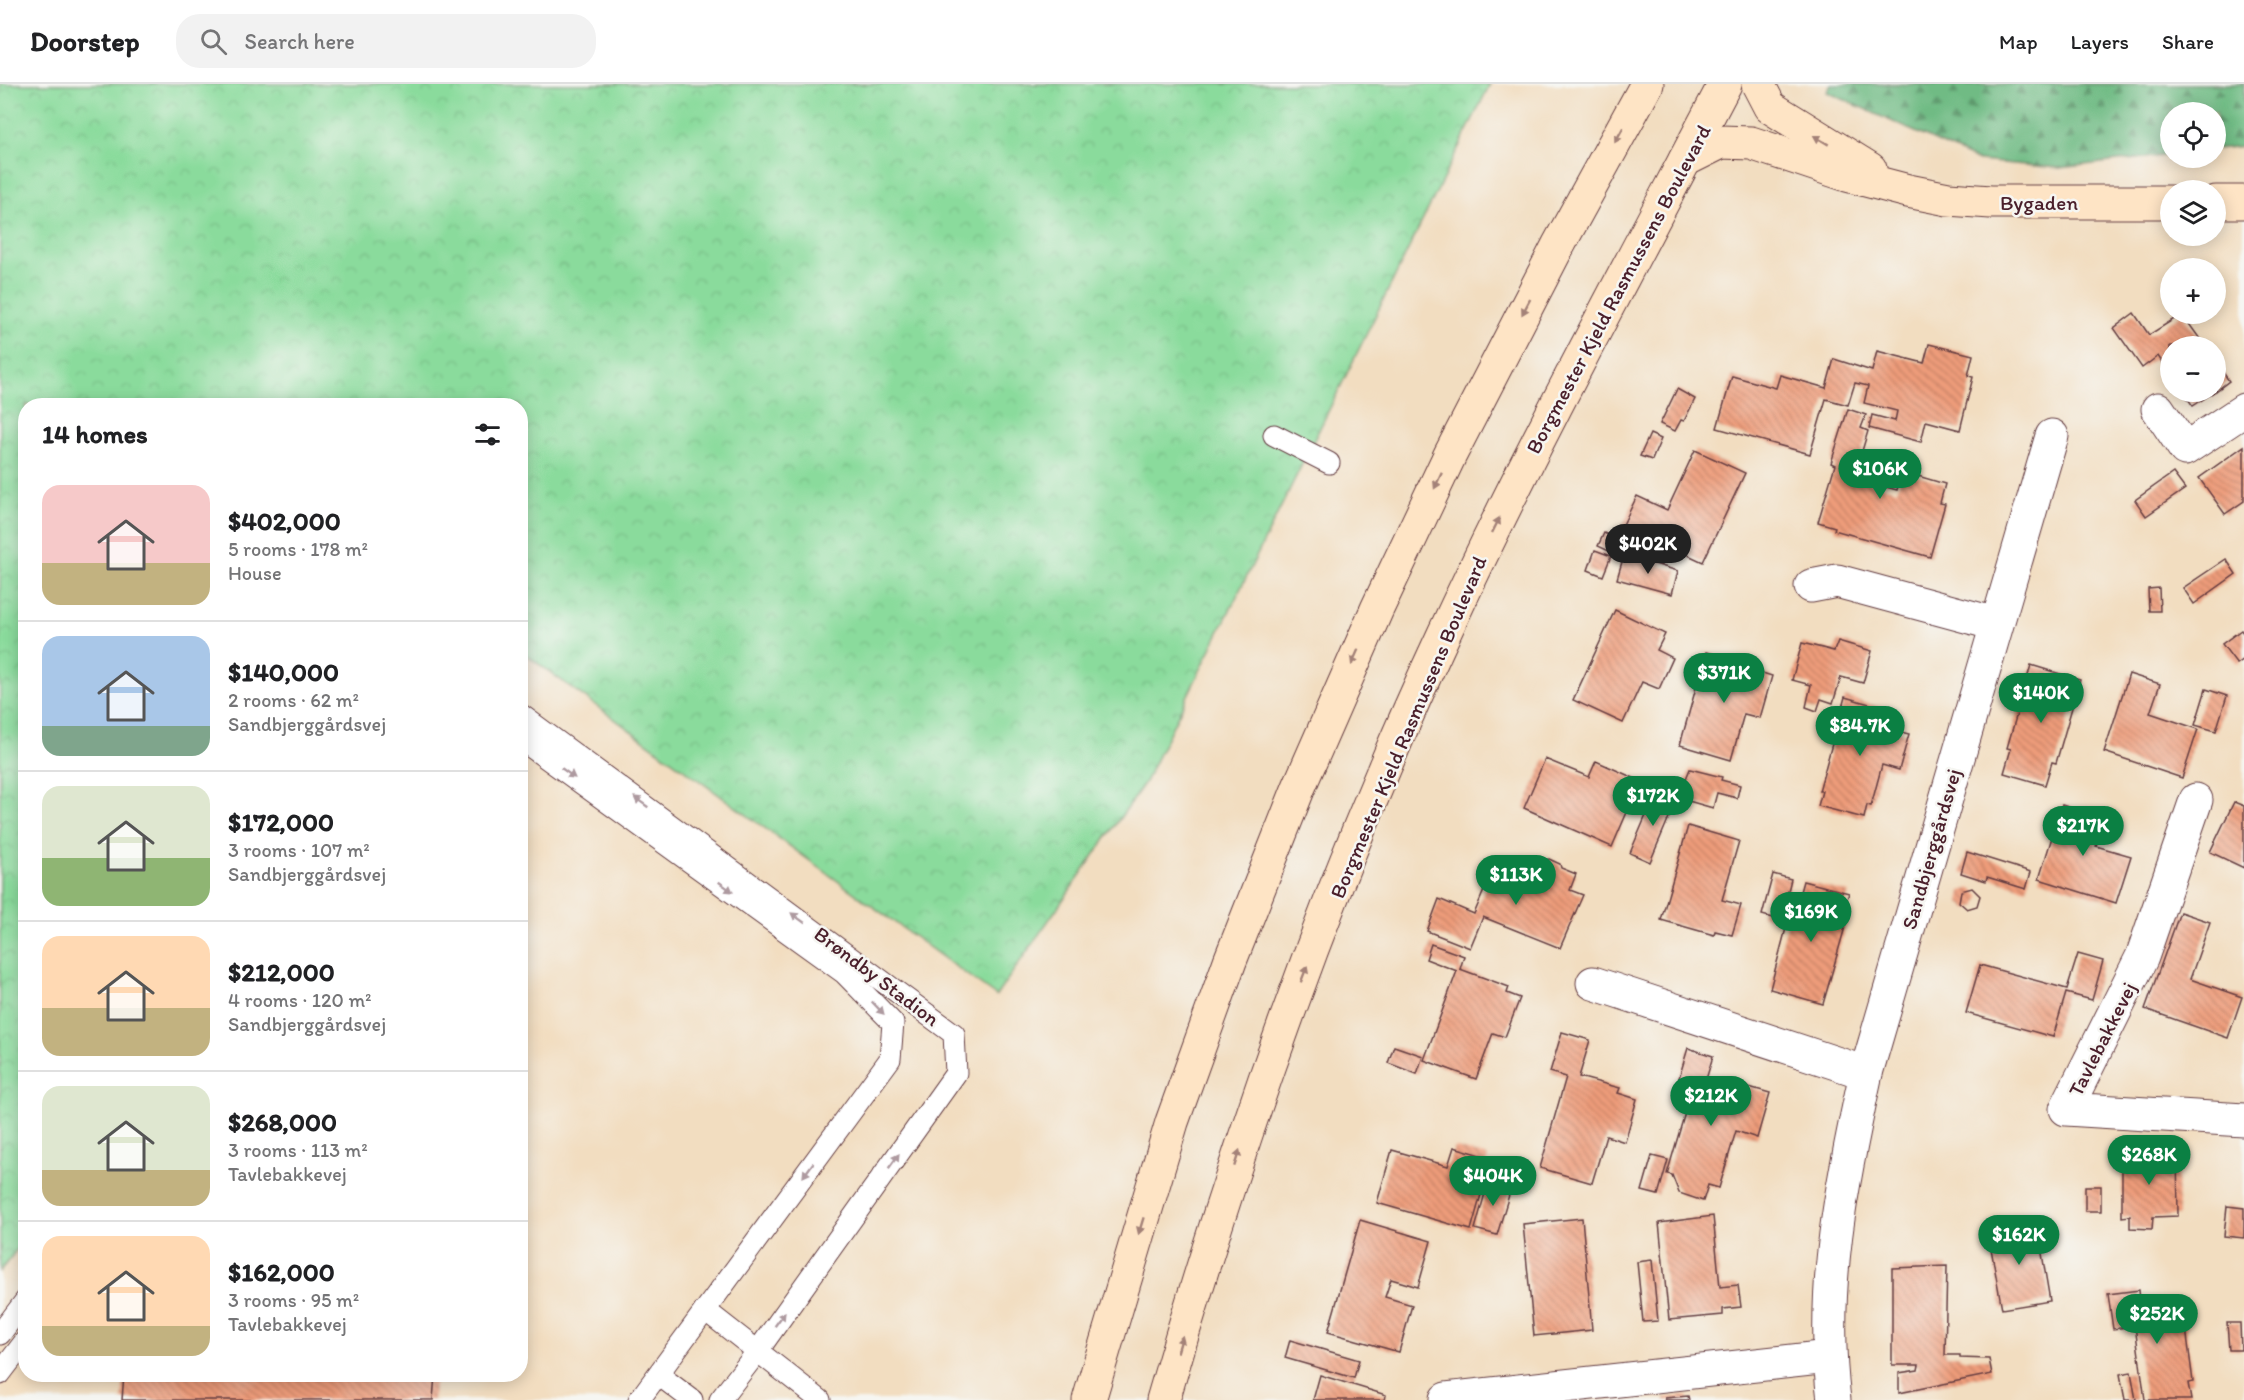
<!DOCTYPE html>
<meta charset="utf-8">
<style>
body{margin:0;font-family:Itim,sans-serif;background:#f2f2f2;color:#202124;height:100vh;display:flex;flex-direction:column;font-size:22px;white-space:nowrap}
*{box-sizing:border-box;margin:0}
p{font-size:20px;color:#757577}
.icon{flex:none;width:33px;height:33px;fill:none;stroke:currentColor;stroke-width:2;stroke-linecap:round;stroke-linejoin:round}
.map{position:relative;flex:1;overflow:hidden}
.sheet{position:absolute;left:18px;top:314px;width:510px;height:984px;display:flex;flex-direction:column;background:#fff;border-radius:24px;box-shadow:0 3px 15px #0003}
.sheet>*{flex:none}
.fabs{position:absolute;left:2160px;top:18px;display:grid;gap:12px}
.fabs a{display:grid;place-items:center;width:66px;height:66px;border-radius:50%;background:#fff;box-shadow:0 3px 15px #0003;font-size:30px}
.price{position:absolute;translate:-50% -51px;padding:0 14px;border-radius:21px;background:#0b8043;color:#fff;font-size:20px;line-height:39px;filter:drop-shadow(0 2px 3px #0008)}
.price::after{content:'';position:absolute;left:50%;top:36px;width:18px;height:14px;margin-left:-9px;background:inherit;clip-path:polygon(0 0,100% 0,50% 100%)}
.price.current{background:#222;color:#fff}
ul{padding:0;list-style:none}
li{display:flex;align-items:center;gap:18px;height:150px;padding:0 24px}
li+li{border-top:2px solid #e0e0e0}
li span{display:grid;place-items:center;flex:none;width:168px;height:120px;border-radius:18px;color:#555}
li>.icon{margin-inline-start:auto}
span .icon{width:72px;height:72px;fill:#fffc;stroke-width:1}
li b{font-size:26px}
h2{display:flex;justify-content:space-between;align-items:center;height:72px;padding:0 24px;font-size:26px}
header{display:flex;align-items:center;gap:36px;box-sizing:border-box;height:84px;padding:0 30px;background:#fff;border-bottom:2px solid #e0e0e0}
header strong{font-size:28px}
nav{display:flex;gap:33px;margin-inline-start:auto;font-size:21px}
.search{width:420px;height:54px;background:#f2f2f2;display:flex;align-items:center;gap:15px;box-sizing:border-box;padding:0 21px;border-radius:24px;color:#757577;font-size:22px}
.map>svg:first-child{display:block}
</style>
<header>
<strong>Doorstep</strong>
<div class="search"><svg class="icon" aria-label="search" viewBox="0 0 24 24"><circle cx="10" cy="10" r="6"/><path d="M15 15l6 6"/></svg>Search here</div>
<nav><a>Map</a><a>Layers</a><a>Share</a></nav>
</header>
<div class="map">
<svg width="2244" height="1316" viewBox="0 0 2244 1316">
<defs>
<pattern id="forest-firs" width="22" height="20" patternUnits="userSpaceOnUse" patternTransform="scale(1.5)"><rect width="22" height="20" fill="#6fbb84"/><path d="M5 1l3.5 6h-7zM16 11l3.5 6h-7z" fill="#5d976c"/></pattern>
<pattern id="park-crowns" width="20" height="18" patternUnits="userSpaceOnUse" patternTransform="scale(1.5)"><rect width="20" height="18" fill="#8adb9c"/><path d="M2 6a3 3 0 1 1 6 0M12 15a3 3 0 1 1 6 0" fill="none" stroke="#79bc87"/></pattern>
<pattern id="building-back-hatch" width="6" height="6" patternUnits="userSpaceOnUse" patternTransform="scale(1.5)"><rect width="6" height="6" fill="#ee9c7a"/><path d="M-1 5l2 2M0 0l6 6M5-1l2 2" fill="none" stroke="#c37f64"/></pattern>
</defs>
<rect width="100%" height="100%" fill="#f6f6f2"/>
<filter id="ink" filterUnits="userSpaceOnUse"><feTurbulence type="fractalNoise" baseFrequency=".0167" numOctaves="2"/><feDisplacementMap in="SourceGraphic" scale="12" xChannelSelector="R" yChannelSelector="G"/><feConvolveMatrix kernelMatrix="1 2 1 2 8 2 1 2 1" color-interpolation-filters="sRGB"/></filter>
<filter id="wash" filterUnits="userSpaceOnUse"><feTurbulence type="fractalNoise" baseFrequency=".008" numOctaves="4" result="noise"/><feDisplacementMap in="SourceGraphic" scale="24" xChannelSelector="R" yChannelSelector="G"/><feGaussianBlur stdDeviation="1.35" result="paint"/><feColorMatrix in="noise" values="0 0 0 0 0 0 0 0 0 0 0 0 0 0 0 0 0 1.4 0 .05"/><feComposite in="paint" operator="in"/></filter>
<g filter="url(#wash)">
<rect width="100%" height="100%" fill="#f2ddc0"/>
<polygon fill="url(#forest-firs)" stroke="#5c6d58" stroke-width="1.5" points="1831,0 2244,0 2244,62 2216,65 2216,28 2170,28 2170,71 2059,84 1979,77 1827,8"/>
<polygon fill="url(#park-crowns)" stroke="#6a7d64" stroke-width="1.5" points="0,0 1490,0 1145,698 996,912 521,567 520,321 26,321 26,1154 0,1187"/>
<g id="blocks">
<g fill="url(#building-back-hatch)">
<polygon points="2134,229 2149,251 2182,230 2205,262 2170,262 2170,290 2158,272 2142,284 2114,244"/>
<polygon points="1929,260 1973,271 1968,292 1973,293 1960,346 1926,337 1921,358 1869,344 1872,331 1895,337 1897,327 1864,319 1868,302 1855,299 1848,321 1826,315 1810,370 1717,344 1732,292 1776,304 1780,291 1826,304 1834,275 1872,287 1877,267 1924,279"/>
<polygon points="2216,278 2229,297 2216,307"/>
<polygon points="1677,305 1695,315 1684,337 1681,336 1675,347 1660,340"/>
<polygon points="2183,308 2214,308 2193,322"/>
<polygon points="1848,325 1866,331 1861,344 1868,347 1854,394 1897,406 1901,392 1908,389 1945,400 1940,419 1945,420 1930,473 1834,446 1835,443 1818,438 1835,381 1831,379"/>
<polygon points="1650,350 1661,355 1652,376 1640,372"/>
<polygon points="2244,362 2244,417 2225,430 2199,394"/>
<polygon points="1695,366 1745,389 1703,478 1669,462 1661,481 1614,462 1611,468 1598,462 1604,449 1616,455 1637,412 1667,426"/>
<polygon points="2173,389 2185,405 2146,432 2135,416"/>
<polygon points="1595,466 1611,472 1603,492 1588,486"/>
<polygon points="1624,471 1678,487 1672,510 1617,495"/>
<polygon points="2226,475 2236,490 2194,520 2183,504"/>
<polygon points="2159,504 2160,527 2149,527 2148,505"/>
<polygon points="1615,526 1665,550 1657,566 1673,574 1659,605 1642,598 1623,639 1573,616"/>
<polygon points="2241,546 2244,550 2244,575 2237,580 2222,560"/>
<polygon points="1838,557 1872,567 1863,599 1841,593 1833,619 1821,615 1817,627 1806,623 1811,601 1792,596 1802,559 1834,567"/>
<polygon points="1706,568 1757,581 1756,587 1772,592 1760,634 1744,630 1731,676 1680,661"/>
<polygon points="2031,581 2080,596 2056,679 2052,678 2045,701 2004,689 2011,665 2007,664"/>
<polygon points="2129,590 2160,600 2150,629 2198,645 2182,694 2104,668"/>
<polygon points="2206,605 2227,612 2216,647 2195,641"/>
<polygon points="1845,613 1897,628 1893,646 1909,650 1899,686 1882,681 1871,722 1867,721 1864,734 1818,722 1822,707 1819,707"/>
<polygon points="1545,675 1589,693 1596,677 1636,695 1630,710 1634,712 1612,763 1524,724"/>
<polygon points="1690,685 1722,693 1721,696 1740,701 1737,714 1717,709 1713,724 1678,714"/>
<polygon points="1656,708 1676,717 1650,778 1630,769"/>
<polygon points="2234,718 2244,722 2244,784 2210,768"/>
<polygon points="2062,721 2105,735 2096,762 2131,772 2116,819 2039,795"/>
<polygon points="1688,742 1739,757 1722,816 1741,821 1732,851 1715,847 1714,851 1661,836"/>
<polygon points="1967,768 2031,788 2026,805 1987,793 1986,797 1961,789"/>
<polygon points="1549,775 1560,780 1561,784 1576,790 1570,806 1583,811 1560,864 1483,833 1470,864 1427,847 1439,815 1474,830 1497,776 1537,793 1543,777"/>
<polygon points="1773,790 1791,795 1781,836 1762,831"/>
<polygon points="1803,797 1849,809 1843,827 1849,829 1823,920 1770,905 1794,814 1798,815"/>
<polygon points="1972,804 1980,812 1977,822 1967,825 1959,818 1961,807"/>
<polygon points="2180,828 2210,838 2190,895 2242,913 2228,954 2145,925"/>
<polygon points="1431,860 1464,872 1460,885 1509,903 1507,909 1520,914 1505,953 1493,949 1476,995 1424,976 1457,887 1426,875"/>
<polygon points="2078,870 2103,877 2092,916 2066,909 2053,953 1966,929 1980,881 2067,905"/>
<polygon points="1562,948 1590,956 1579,993 1620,1004 1618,1009 1637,1015 1625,1058 1606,1052 1592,1099 1540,1084 1566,993 1550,988"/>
<polygon points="1394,962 1423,972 1417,990 1388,979"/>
<polygon points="1688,964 1713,972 1705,999 1740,1009 1742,1001 1770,1009 1757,1054 1736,1047 1719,1104 1708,1101 1703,1117 1679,1109 1672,1091 1667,1090 1694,998 1679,994"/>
<polygon points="1454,1063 1488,1073 1483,1092 1486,1093 1471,1146 1377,1119 1392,1066 1448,1082"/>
<polygon points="2177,1065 2178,1132 2153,1133 2152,1145 2130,1144 2130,1132 2122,1133 2122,1066"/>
<polygon points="1652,1072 1668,1076 1658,1111 1642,1107"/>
<polygon points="1489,1095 1512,1101 1497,1151 1475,1145"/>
<rect x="2085" y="1102" width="16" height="25"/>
<polygon points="2227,1122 2244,1124 2244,1154 2224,1152"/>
<polygon points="1713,1132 1720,1203 1738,1201 1741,1223 1723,1225 1723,1231 1669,1236 1659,1139"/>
<polygon points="1582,1134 1592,1246 1534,1252 1523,1140"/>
<polygon points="1360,1136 1431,1157 1418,1203 1391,1195 1385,1213 1412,1221 1399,1268 1328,1248"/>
<polygon points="2037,1140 2050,1217 2002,1225 1988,1148"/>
<polygon points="1652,1176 1658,1237 1643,1238 1637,1178"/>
<polygon points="1947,1182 1945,1271 1960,1271 1960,1274 1989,1275 1992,1290 1899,1309 1899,1289 1918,1286 1919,1281 1892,1281 1892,1184"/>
<polygon points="2139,1206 2141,1226 2183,1221 2193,1298 2188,1299 2191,1316 2145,1316 2135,1242 2113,1245 2108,1210"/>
<polygon points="2227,1239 2240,1239 2241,1266 2229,1266"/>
<polygon points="1290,1256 1359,1276 1354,1294 1285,1274"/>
<polygon points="2131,1288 2136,1316 2125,1316 2120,1290"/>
<polygon points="124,1290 435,1290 433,1316 122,1316"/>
<polygon points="1320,1291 1386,1311 1385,1316 1313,1316"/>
<polygon points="1688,1312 1689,1316 1665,1316 1665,1314"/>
</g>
</g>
</g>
<g filter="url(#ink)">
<use href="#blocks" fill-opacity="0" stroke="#633c41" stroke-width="1.5"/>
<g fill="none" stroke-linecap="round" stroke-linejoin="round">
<g stroke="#633c41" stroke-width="23">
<g id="lane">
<polyline points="1274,351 1329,379"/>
<polyline points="520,630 954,950 956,989 757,1268 720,1316"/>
<polyline points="520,655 844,889 893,939 890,975 639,1316"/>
<polyline points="705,1226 820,1316"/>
<polyline points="0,1250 26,1216"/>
<polyline points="0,1290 26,1256"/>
<polyline points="659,1291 692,1316"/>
</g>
</g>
<g stroke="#633c41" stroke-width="35">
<g id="street">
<polyline points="2158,325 2185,365 2244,326"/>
<polyline points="1811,502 1837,497 1996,540"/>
<polyline points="2196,716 2142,873 2066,1025 2244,1036"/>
<polyline points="1593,899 1866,989"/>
<polyline points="1446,1315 1829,1273"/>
<path d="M 1834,1316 C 1820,1204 1842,1098 1866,989 L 2052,352"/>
</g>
</g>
<g stroke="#633c41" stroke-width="35">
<g id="secondary">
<polyline points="1758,0 1770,23 1870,85"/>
<polyline points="1685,76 1721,58 1751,59 1847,91 1908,107 1948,115 1991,118 2170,118"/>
<polyline points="2216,118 2244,118"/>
<polyline points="1089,1316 1172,1038 1230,877 1299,703 1377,525 1450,371 1558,162 1647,0"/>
<path d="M 1163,1316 C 1238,1057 1329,797 1443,552 C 1530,364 1629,183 1725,0"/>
</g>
</g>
<use href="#lane" stroke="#fff" stroke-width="21"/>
<use href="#street" stroke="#fff" stroke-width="33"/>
<use href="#secondary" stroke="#fee4c5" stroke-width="33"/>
</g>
<defs><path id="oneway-solid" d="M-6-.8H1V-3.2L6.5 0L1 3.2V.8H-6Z" transform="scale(1.5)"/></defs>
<g fill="#a48278">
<use href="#oneway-solid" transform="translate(1619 51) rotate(119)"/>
<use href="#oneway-solid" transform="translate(1821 56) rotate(-149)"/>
<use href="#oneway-solid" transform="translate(1526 223) rotate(118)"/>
<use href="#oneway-solid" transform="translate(1438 397) rotate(115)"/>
<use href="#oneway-solid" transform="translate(1496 441) rotate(-64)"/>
<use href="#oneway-solid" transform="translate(1355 573) rotate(114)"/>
<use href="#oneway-solid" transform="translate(1304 890) rotate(-69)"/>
<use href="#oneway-solid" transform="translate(1237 1074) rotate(-72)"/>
<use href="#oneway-solid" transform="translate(1141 1142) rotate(107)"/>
<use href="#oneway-solid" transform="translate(1180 1260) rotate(-74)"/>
</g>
<g fill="#ae9aa0">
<use href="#oneway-solid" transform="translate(568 689) rotate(36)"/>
<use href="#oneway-solid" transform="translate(641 718) rotate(-144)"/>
<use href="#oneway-solid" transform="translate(726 803) rotate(36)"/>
<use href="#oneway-solid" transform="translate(798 834) rotate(-144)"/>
<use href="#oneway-solid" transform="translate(878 924) rotate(46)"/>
<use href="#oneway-solid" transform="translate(894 1077) rotate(-54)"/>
<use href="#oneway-solid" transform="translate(808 1086) rotate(126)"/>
<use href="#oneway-solid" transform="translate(780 1235) rotate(-54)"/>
</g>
</g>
<g text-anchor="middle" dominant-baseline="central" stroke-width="5" stroke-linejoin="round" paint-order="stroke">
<g font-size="21" fill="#4a1f2b" stroke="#f6f6f2">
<text x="2039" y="118">Bygaden</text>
<text transform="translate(1618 205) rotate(-62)">Borgmester Kjeld Rasmussens Boulevard</text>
<text transform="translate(1408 643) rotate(-67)">Borgmester Kjeld Rasmussens Boulevard</text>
<text transform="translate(1931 765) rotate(-74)">Sandbjerggårdsvej</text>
<text transform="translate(877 892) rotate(37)">Brøndby Stadion</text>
<text transform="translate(2102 955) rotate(-63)">Tavlebakkevej</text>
</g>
</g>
</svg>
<div class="fabs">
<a><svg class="icon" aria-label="locate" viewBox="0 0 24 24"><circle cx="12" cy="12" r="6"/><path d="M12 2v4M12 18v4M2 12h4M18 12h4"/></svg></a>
<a><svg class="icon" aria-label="layers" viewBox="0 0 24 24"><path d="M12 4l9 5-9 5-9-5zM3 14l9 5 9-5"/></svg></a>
<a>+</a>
<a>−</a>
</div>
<b class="price" style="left:1880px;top:416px">$106K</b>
<b class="price current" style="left:1648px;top:491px">$402K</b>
<b class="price" style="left:1724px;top:620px">$371K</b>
<b class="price" style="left:2041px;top:640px">$140K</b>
<b class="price" style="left:1860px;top:673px">$84.7K</b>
<b class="price" style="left:1653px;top:743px">$172K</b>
<b class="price" style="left:2083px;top:773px">$217K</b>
<b class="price" style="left:1516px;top:822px">$113K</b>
<b class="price" style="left:1811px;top:859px">$169K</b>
<b class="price" style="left:1711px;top:1043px">$212K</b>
<b class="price" style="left:2149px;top:1102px">$268K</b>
<b class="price" style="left:1493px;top:1123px">$404K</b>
<b class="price" style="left:2019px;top:1182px">$162K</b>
<b class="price" style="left:2157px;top:1261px">$252K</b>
<section class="sheet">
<h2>14 homes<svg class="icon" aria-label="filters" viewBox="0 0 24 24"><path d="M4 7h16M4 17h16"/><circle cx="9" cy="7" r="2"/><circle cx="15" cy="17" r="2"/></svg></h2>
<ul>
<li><span style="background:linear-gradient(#f6c9c9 65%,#c2b280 0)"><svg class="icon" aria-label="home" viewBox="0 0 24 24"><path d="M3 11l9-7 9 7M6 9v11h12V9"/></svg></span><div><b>$402,000</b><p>5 rooms · 178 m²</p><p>House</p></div></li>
<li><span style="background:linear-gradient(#a9c7e8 75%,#7fa58c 0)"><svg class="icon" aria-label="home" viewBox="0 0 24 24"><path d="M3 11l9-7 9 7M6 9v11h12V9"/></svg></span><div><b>$140,000</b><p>2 rooms · 62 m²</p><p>Sandbjerggårdsvej</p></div></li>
<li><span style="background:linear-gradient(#dfe7d0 60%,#8fb573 0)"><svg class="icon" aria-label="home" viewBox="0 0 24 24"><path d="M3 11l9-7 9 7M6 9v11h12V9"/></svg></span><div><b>$172,000</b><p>3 rooms · 107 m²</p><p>Sandbjerggårdsvej</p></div></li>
<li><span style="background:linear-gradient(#ffd9b3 60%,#c2b280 0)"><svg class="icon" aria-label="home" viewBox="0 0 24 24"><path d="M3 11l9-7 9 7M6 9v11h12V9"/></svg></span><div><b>$212,000</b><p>4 rooms · 120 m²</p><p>Sandbjerggårdsvej</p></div></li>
<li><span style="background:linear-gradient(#dfe7d0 70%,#c2b280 0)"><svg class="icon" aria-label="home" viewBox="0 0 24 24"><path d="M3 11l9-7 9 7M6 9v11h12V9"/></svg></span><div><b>$268,000</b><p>3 rooms · 113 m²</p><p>Tavlebakkevej</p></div></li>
<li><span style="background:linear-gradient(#ffd9b3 75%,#c2b280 0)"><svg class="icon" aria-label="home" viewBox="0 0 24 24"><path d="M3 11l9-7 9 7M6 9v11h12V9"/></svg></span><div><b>$162,000</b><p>3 rooms · 95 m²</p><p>Tavlebakkevej</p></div></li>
</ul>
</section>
</div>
